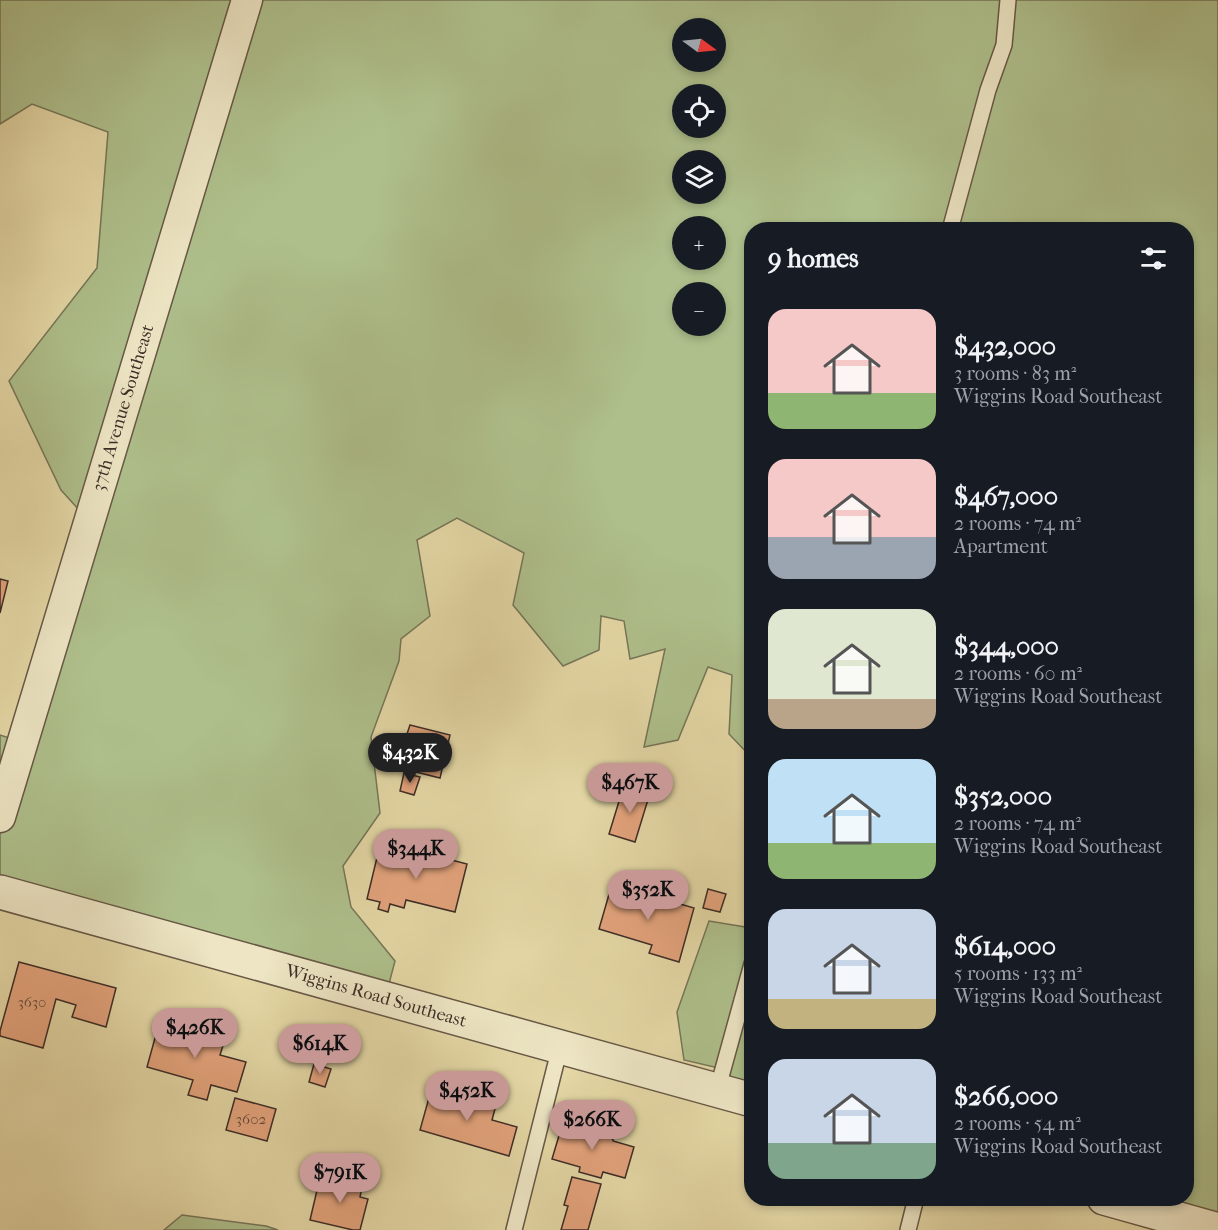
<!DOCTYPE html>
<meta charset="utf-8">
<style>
body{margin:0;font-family:"IM FELL French Canon",serif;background:#20242c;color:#f1f3f6;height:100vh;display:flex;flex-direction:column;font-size:22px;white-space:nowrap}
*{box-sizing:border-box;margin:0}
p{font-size:20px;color:#9ea1a6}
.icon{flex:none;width:33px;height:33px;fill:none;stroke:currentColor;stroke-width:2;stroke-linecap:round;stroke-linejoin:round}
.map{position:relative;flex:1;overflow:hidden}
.details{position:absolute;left:744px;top:222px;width:450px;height:984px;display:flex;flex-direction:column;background:#171b24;border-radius:24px;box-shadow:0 3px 9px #0003}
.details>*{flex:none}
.needle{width:39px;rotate:105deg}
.tools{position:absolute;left:672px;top:18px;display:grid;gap:12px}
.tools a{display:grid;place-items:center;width:54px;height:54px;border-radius:50%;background:#171b24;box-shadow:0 3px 9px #0003;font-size:30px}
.price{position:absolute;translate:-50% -51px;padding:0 14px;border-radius:21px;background:#c59692;color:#111;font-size:20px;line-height:39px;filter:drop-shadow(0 2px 3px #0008)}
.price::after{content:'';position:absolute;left:50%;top:36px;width:18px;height:14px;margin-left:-9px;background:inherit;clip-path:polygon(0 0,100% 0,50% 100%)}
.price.on{background:#222;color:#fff}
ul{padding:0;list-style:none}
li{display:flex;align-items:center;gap:18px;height:150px;padding:0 24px}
li span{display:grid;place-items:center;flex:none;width:168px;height:120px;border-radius:18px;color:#555}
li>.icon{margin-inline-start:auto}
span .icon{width:72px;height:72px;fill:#fffc;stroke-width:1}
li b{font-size:26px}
h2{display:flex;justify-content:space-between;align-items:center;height:72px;padding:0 24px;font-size:26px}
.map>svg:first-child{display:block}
</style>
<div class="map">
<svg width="1218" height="1230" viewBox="0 0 1218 1230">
<rect width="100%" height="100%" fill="#e4d7a5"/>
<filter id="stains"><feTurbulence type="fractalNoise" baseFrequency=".00333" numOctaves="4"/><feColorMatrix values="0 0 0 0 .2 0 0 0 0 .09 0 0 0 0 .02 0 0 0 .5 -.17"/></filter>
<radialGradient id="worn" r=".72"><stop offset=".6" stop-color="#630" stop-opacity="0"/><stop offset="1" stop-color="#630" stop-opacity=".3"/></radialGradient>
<g fill="#aebf8b" stroke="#767659" stroke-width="1.5" fill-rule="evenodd">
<path d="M 0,0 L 1218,0 L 1218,1230 L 1105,1199 L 1186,1198 L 1186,230 L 752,230 L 751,757 L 729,734 L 732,675 L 708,667 L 678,740 L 644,747 L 665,649 L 630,659 L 624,621 L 601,616 L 599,650 L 563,666 L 513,605 L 524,553 L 457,518 L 417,540 L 430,616 L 401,639 L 399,661 L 371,737 L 380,813 L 343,866 L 351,907 L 395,961 L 385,999 L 0,892 L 0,735 L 22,742 L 89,521 L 61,490 L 9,381 L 97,268 L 108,132 L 32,104 L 0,124 ZM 682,28 L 716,28 L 716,62 L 682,62 ZM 682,94 L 716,94 L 716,128 L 682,128 ZM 682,160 L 716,160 L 716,194 L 682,194 ZM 682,226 L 716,226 L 716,260 L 682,260 ZM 682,292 L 716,292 L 716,326 L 682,326 Z"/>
<polygon points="709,921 751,928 751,1100 717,1091 723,1069 684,1060 677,1012"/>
<polygon points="182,1215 266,1226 278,1230 164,1230"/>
</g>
<g fill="#e3a37c" stroke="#3d2d27" stroke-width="1.5">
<polygon points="0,579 8,581 0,613"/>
<polygon points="410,725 450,735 440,778 380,763 387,735 405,740"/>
<polygon points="404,773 420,777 414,795 400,791"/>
<polygon points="624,785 650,793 635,842 609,834"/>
<polygon points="380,845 417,854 417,851 467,864 455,912 406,900 404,908 390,904 388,912 378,909 380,902 367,899"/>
<polygon points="612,884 694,908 679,962 649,953 652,945 599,929"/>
<polygon points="708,889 726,894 720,912 703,908"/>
<polygon points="19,962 116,988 106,1027 72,1017 76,1005 56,999 43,1048 0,1036 0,1031"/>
<polygon points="160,1020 225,1039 220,1055 246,1062 237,1092 211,1085 207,1100 188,1095 193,1080 147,1067"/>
<polygon points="314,1064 331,1069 325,1087 309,1082"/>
<polygon points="432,1087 496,1105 492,1120 517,1127 509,1156 420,1130"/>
<polygon points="235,1098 276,1109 267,1141 226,1130"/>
<polygon points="564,1119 599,1129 598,1134 613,1139 613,1141 634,1147 625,1178 603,1172 601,1178 579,1172 580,1167 552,1159"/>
<polygon points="333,1174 363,1182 360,1197 368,1199 360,1230 353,1230 310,1220 318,1186 330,1189"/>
<polygon points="572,1177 601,1184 588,1230 561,1230 568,1206 564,1205"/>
</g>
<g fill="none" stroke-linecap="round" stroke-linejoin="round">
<g stroke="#675846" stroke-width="18">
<g id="service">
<polyline points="950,230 988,90 1004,45 1008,0"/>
<polyline points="717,1091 752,964"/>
<polyline points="514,1230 560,1047"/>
<polyline points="908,1230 916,1198"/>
</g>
</g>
<g stroke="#675846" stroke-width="33">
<polyline id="minor" points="0,817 247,0"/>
</g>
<g stroke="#675846" stroke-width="36">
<g id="tertiary">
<polyline points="0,892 752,1100"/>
<polyline points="1104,1198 1218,1230"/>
</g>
</g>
<use href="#service" stroke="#ede5c4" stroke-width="15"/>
<use href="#minor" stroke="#ede5c4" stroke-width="30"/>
<use href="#tertiary" stroke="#ede5c4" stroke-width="33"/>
</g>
<g text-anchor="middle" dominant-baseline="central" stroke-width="5" stroke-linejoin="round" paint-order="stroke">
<g font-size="15" fill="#664a3c">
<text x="32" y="1002">3630</text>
<text x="251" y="1119">3602</text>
</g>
<g font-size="18" fill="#3d2d27" stroke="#ede5c4">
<text transform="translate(123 408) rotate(-73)">37th Avenue Southeast</text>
<text transform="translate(376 996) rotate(16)">Wiggins Road Southeast</text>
</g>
</g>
<rect width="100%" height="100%" filter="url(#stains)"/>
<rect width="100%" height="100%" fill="url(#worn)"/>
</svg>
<div class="tools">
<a><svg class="needle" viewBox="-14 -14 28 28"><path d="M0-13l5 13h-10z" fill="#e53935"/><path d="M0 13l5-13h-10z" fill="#9ea1a6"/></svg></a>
<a><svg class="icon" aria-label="locate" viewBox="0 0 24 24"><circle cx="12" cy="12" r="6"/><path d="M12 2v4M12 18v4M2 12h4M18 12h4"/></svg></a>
<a><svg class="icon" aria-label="layers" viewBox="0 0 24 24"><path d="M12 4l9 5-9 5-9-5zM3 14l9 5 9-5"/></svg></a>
<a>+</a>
<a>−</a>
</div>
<b class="price on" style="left:410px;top:784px">$432K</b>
<b class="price" style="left:630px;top:814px">$467K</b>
<b class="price" style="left:416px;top:880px">$344K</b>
<b class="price" style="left:648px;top:921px">$352K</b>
<b class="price" style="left:195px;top:1059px">$426K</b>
<b class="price" style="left:320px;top:1075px">$614K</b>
<b class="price" style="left:467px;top:1122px">$452K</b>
<b class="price" style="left:592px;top:1151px">$266K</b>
<b class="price" style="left:340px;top:1204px">$791K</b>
<section class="details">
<h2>9 homes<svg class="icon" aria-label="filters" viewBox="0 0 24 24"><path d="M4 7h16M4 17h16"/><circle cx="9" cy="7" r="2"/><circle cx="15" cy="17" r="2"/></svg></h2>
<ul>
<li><span style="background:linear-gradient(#f6c9c9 70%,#8fb573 0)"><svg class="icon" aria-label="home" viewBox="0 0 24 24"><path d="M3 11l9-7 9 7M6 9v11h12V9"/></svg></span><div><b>$432,000</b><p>3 rooms · 83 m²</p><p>Wiggins Road Southeast</p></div></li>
<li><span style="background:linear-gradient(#f6c9c9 65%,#9aa5b1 0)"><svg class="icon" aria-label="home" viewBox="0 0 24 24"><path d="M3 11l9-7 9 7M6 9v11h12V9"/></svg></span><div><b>$467,000</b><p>2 rooms · 74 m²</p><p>Apartment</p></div></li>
<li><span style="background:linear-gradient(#dfe7d0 75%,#b9a48a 0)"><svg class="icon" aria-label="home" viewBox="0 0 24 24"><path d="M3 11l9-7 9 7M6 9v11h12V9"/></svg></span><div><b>$344,000</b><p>2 rooms · 60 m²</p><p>Wiggins Road Southeast</p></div></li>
<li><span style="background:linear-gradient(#bfe0f5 70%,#8fb573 0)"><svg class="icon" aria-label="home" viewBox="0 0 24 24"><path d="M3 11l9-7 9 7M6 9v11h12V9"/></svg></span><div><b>$352,000</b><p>2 rooms · 74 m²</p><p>Wiggins Road Southeast</p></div></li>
<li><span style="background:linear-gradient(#c9d6e8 75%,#c2b280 0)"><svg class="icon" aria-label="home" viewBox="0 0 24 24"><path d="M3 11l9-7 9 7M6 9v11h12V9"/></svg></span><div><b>$614,000</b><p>5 rooms · 133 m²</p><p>Wiggins Road Southeast</p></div></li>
<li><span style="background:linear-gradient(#c9d6e8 70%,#7fa58c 0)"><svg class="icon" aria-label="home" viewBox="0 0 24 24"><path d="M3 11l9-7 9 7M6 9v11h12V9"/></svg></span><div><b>$266,000</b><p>2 rooms · 54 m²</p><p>Wiggins Road Southeast</p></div></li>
</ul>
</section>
</div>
